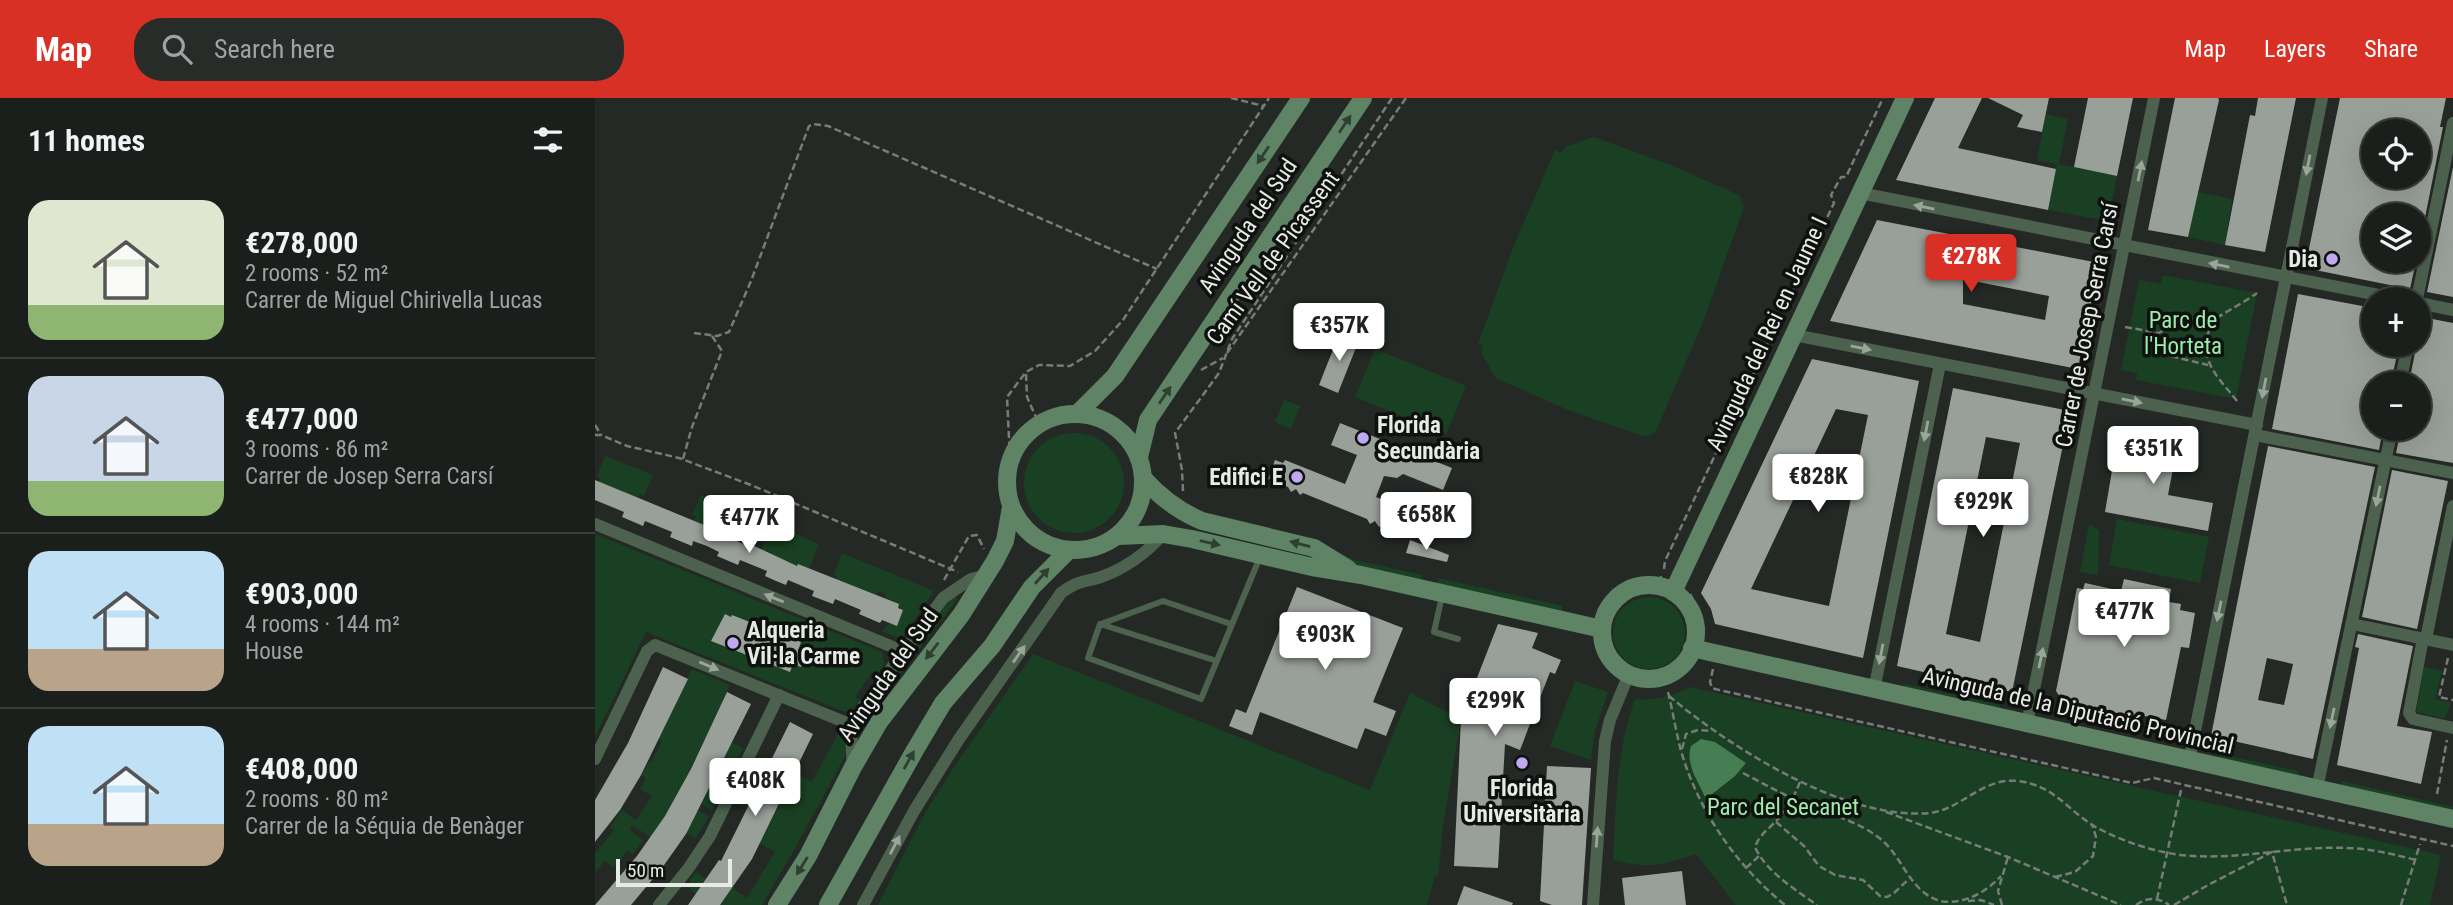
<!DOCTYPE html>
<meta charset="utf-8">
<style>
body{margin:0;font-family:"Roboto Condensed",sans-serif;background:#282c29;color:#f1f3f6;height:100vh;display:flex;flex-direction:column;font-size:26px;white-space:nowrap}
*{box-sizing:border-box;margin:0}
p{font-size:23px;color:#a0a2a3}
.icon{flex:none;width:38px;height:38px;fill:none;stroke:currentColor;stroke-width:2;stroke-linecap:round;stroke-linejoin:round}
.map{position:relative;flex:1;overflow:hidden}
.side{display:flex;flex-direction:column;background:#1b1f1c;width:595px}
.side>*{flex:none}
.buttons{position:absolute;left:1766px;top:21px;display:grid;gap:14px}
.buttons a{display:grid;place-items:center;width:70px;height:70px;border-radius:50%;background:#1b1f1c;box-shadow:0 7px 28px #0002,0 0 0 2px #393d3b;font-size:35px}
.scale{position:absolute;left:21px;bottom:18px;width:116px;box-sizing:border-box;padding-left:7px;border:4px solid #e7eae7;border-top:0;font-size:19px;line-height:24px;white-space:nowrap;color:#e7eae7;-webkit-text-stroke:5px #0f110f;paint-order:stroke}
.price{position:absolute;translate:-50% -60px;padding:0 16px;border-radius:7px;background:#fff;color:#222;font-size:23px;line-height:46px;filter:drop-shadow(0 2px 4px #0008)}
.price::after{content:'';position:absolute;left:50%;top:42px;width:21px;height:16px;margin-left:-10px;background:inherit;clip-path:polygon(0 0,100% 0,50% 100%)}
.price.selected{background:#d93025;color:#fff}
ul{padding:0;list-style:none}
li{display:flex;align-items:center;gap:21px;height:175px;padding:0 28px}
li+li{border-top:2px solid #393d3b}
li span{display:grid;place-items:center;flex:none;width:196px;height:140px;border-radius:21px;color:#555}
li>.icon{margin-inline-start:auto}
span .icon{width:84px;height:84px;fill:#fffc;stroke-width:1}
li b{font-size:30px}
h2{display:flex;justify-content:space-between;align-items:center;height:84px;padding:0 28px;font-size:30px}
header{display:flex;align-items:center;gap:42px;box-sizing:border-box;height:98px;padding:0 35px;background:#d93025;color:#fff}
header strong{font-size:33px}
nav{display:flex;gap:38px;margin-inline-start:auto;font-size:24px}
.search{width:490px;height:63px;background:#282c29;display:flex;align-items:center;gap:18px;box-sizing:border-box;padding:0 24px;border-radius:28px;color:#a0a2a3;font-size:26px}
main{display:flex;flex:1;min-height:0}
.map>svg:first-child{display:block}
</style>
<header>
<strong>Map</strong>
<div class="search"><svg class="icon" aria-label="search" viewBox="0 0 24 24"><circle cx="10" cy="10" r="6"/><path d="M15 15l6 6"/></svg>Search here</div>
<nav><a>Map</a><a>Layers</a><a>Share</a></nav>
</header>
<main>
<section class="side">
<h2>11 homes<svg class="icon" aria-label="filters" viewBox="0 0 24 24"><path d="M4 7h16M4 17h16"/><circle cx="9" cy="7" r="2"/><circle cx="15" cy="17" r="2"/></svg></h2>
<ul>
<li><span style="background:linear-gradient(#dfe7d0 75%,#8fb573 0)"><svg class="icon" aria-label="home" viewBox="0 0 24 24"><path d="M3 11l9-7 9 7M6 9v11h12V9"/></svg></span><div><b>€278,000</b><p>2 rooms · 52 m²</p><p>Carrer de Miguel Chirivella Lucas</p></div></li>
<li><span style="background:linear-gradient(#c9d6e8 75%,#8fb573 0)"><svg class="icon" aria-label="home" viewBox="0 0 24 24"><path d="M3 11l9-7 9 7M6 9v11h12V9"/></svg></span><div><b>€477,000</b><p>3 rooms · 86 m²</p><p>Carrer de Josep Serra Carsí</p></div></li>
<li><span style="background:linear-gradient(#bfe0f5 70%,#b9a48a 0)"><svg class="icon" aria-label="home" viewBox="0 0 24 24"><path d="M3 11l9-7 9 7M6 9v11h12V9"/></svg></span><div><b>€903,000</b><p>4 rooms · 144 m²</p><p>House</p></div></li>
<li><span style="background:linear-gradient(#bfe0f5 70%,#b9a48a 0)"><svg class="icon" aria-label="home" viewBox="0 0 24 24"><path d="M3 11l9-7 9 7M6 9v11h12V9"/></svg></span><div><b>€408,000</b><p>2 rooms · 80 m²</p><p>Carrer de la Séquia de Benàger</p></div></li>
</ul>
</section>
<div class="map">
<svg width="1858" height="807" viewBox="0 0 1858 807">
<rect width="100%" height="100%" fill="#242925"/>
<g fill="#194022">
<polygon points="1451,16 1473,21 1464,66 1522,78 1513,123 1453,112 1462,66 1442,62"/>
<polygon points="999,39 1073,66 1144,97 1149,109 1108,224 1061,333 1056,337 1048,338 973,312 901,280 886,255 888,247 883,246 919,147 960,52 967,55 970,49"/>
<polygon points="1604,94 1637,101 1630,147 1593,139 1601,98"/>
<polygon points="1568,177 1662,195 1641,301 1541,282 1542,275 1526,272 1544,182 1566,186"/>
<polygon points="780,251 871,288 851,336 760,299"/>
<polygon points="689,302 705,308 696,331 680,324"/>
<circle cx="479" cy="385" r="50"/>
<polygon points="10,358 58,377 49,398 45,396 42,402 3,386 5,380 2,378"/>
<polygon points="106,397 152,416 141,443 124,434 98,425 101,418 97,417"/>
<polygon points="1522,421 1614,439 1605,485 1514,467"/>
<polygon points="177,426 224,446 213,473 204,466 202,468 176,458 177,455 171,453 170,455 165,453"/>
<polygon points="1494,426 1504,432 1503,477 1485,474"/>
<polygon points="0,436 287,554 289,566 282,577 277,574 260,599 264,602 258,610 250,614 51,534 0,639"/>
<polygon points="730,448 760,462 827,477 826,483 756,467"/>
<polygon points="247,455 339,493 306,541 287,533 308,512 288,504 291,496 283,493 280,500 240,484 242,478 239,477"/>
<polygon points="843,480 968,508 966,514 842,486"/>
<path d="M 361,498 L 362,501 C 331,545 295,585 265,630 L 270,615 L 355,500 Z"/>
<circle cx="1054" cy="535" r="36"/>
<polygon points="438,556 775,692 815,595 866,621 849,721 843,778 840,778 832,807 283,807 330,715 359,669"/>
<polygon points="1829,569 1847,573 1840,601 1856,605 1850,621 1821,614"/>
<polygon points="97,571 135,587 127,603 131,606 122,615 114,633 148,650 140,667 129,661 133,652 110,640 105,650 109,652 103,663 99,661 95,671 118,683 123,674 134,680 117,713 107,706 111,698 88,685 95,727 100,719 100,711 114,718 101,740 69,720 58,741 37,727 35,732 48,742 38,756 32,753 19,770 10,763 0,775 0,755 19,732 15,729 27,712 41,722 57,698 45,691 51,680 46,677 54,664 56,665 67,643 60,639 67,635 71,626 68,624 78,611"/>
<polygon points="980,583 1013,594 1000,633 996,662 955,648"/>
<polygon points="1310,586 1405,607 1404,613 1309,591"/>
<path d="M 1095,589 L 1846,757 L 1835,807 L 1141,807 L 1101,756 C 1066,768 1055,771 1018,762 C 1021,707 1021,654 1040,601 C 1060,603 1078,598 1095,589 Z"/>
<polygon points="245,632 251,644 250,658 202,747 167,807 115,807 91,788 101,774 111,781 127,804 133,797 129,793 133,787 152,800 180,754 161,743 176,721 142,705 150,687 161,692 157,702 181,713 186,704 182,702 187,691 191,692 199,675 217,684"/>
<polygon points="1624,656 1704,673 1702,680 1623,663"/>
<polygon points="1747,683 1858,709 1858,715 1745,689"/>
</g>
<path fill="#477d52" d="M 1106,641 L 1120,644 L 1151,665 L 1140,678 L 1111,701 C 1104,685 1090,666 1096,648 Z"/>
<g fill="#999f99" fill-rule="evenodd">
<polygon points="1340,0 1387,0 1363,50 1461,71 1453,112 1301,82"/>
<polygon points="1393,0 1454,0 1447,34 1422,29 1428,17"/>
<polygon points="1493,0 1538,0 1522,78 1479,69"/>
<polygon points="1580,0 1623,0 1624,2 1593,139 1553,132"/>
<polygon points="1663,0 1701,0 1670,154 1630,147 1655,17 1660,18"/>
<path d="M 1745,0 L 1851,0 L 1845,29 L 1848,29 L 1824,150 L 1824,117 L 1778,117 L 1778,163 L 1821,163 L 1815,191 L 1710,170 ZM 1778,33 L 1824,33 L 1824,79 L 1776,79 Z"/>
<polygon points="1858,69 1858,199 1832,194"/>
<path d="M 1282,122 L 1504,165 L 1483,271 L 1235,223 ZM 1368,181 L 1454,198 L 1450,222 L 1368,206 Z"/>
<polygon points="1703,196 1778,210 1778,247 1804,247 1796,285 1778,285 1778,331 1788,331 1784,352 1677,331"/>
<polygon points="1827,219 1858,225 1858,365 1801,355 1806,331 1824,331 1824,285 1814,285"/>
<polygon points="745,234 764,242 743,295 724,287"/>
<path d="M 1217,261 L 1324,283 L 1268,560 L 1120,526 L 1116,511 L 1106,495 ZM 1241,311 L 1273,317 L 1234,508 L 1156,491 Z"/>
<path d="M 1358,290 L 1475,313 L 1417,594 L 1302,568 ZM 1391,339 L 1425,345 L 1385,544 L 1351,536 Z"/>
<polygon points="745,325 857,370 848,392 808,376 802,380 789,378 781,399 811,412 802,433 796,431 792,433 789,426 784,429 780,423 775,426 772,421 708,395 705,397 701,391 696,394 693,389 673,381 680,362 688,365 690,362 750,386 762,357 736,347"/>
<polygon points="1561,329 1585,333 1573,397 1618,405 1613,433 1510,414 1521,349 1556,356"/>
<path d="M 1673,348 L 1780,369 L 1718,661 L 1616,638 ZM 1672,560 L 1698,566 L 1689,607 L 1663,602 Z"/>
<polygon points="1797,372 1853,383 1822,531 1767,519"/>
<polygon points="0,382 114,429 154,449 155,446 202,468 203,466 304,506 303,510 308,512 302,528 287,522 285,525 264,516 266,512 240,501 238,506 217,498 219,493 193,482 191,487 181,483 170,478 172,473 145,462 143,467 122,458 124,454 112,448 98,443 97,448 75,439 77,434 50,423 48,428 27,419 29,414 0,402"/>
<polygon points="815,442 854,457 852,464 811,455"/>
<polygon points="1529,481 1576,491 1574,504 1586,506 1585,512 1600,515 1594,550 1586,549 1571,622 1544,617 1543,620 1467,602 1461,593 1482,490 1488,491 1490,485 1526,493"/>
<polygon points="702,489 808,530 778,604 801,613 791,638 770,630 762,651 665,614 657,637 634,628 641,611 651,615"/>
<polygon points="130,516 136,519 137,517 206,544 203,553 211,556 206,569 198,566 195,574 116,543"/>
<polygon points="903,526 943,535 937,550 966,562 960,576 955,574 925,652 910,646 903,770 859,768 866,621"/>
<polygon points="1763,536 1818,548 1802,628 1837,634 1826,686 1742,667 1764,550 1760,549"/>
<polygon points="68,569 93,581 46,677 25,712 0,744 0,702 33,645"/>
<polygon points="132,594 156,606 91,736 67,770 36,807 0,807 42,758 70,718 96,671"/>
<polygon points="195,624 218,636 157,761 125,807 93,807 124,762 126,763"/>
<polygon points="952,668 996,670 987,807 957,807 945,803"/>
<polygon points="1087,773 1091,807 1030,807 1027,780"/>
<polygon points="869,788 918,805 917,807 862,807"/>
</g>
<g fill="none" stroke-linecap="round" stroke-linejoin="round">
<g stroke="#787c78" stroke-width="2.5" stroke-dasharray="7 3.5" stroke-linecap="butt">
<polyline points="636,0 669,8"/>
<polyline points="1530,229 1564,235 1571,231 1581,220 1620,222"/>
<polyline points="99,235 122,238 134,234 156,183 214,28 218,26 233,28 562,171"/>
<polyline points="1558,235 1562,238 1571,257 1613,267"/>
<polyline points="632,255 811,0"/>
<polyline points="606,272 628,260"/>
<polyline points="431,276 432,299 444,326"/>
<path d="M 1642,303 C 1626,282 1605,266 1613,236 C 1615,229 1619,222 1625,218 C 1637,210 1650,204 1662,195"/>
<polyline points="0,327 6,337"/>
<polyline points="0,337 6,337 32,348 84,360 156,387 363,474"/>
<polyline points="88,361 97,329 127,253 117,238"/>
<polyline points="415,361 412,299 431,274 444,267 475,268 500,253 528,222 674,0"/>
<polyline points="588,393 587,372 580,335 624,275 637,241 797,0"/>
<polyline points="1069,471 1070,463 1239,105 1236,97 1246,79 1251,79 1288,0"/>
<polyline points="349,482 374,438 382,437 389,451"/>
<polyline points="1095,496 1104,513 1110,535"/>
<polyline points="1003,513 1020,493 1047,483 1067,479"/>
<polyline points="1853,560 1844,599 1858,602"/>
<polyline points="1118,571 1115,584 1117,590 1120,591 1537,685 1559,680 1858,748"/>
<path d="M 1073,594 C 1078,614 1081,634 1086,653 C 1104,714 1141,767 1190,807"/>
<path d="M 1074,598 C 1136,650 1251,723 1335,715 C 1367,711 1388,679 1423,683 C 1460,688 1470,710 1499,728 C 1522,741 1548,750 1573,755 C 1633,766 1693,747 1753,750 C 1776,751 1798,756 1821,762"/>
<polyline points="1087,651 1091,636 1103,632 1117,633"/>
<path d="M 1148,675 C 1169,686 1189,697 1210,706 C 1234,716 1262,723 1283,739 C 1308,757 1313,793 1345,803 C 1369,807 1390,795 1406,778"/>
<polyline points="1842,696 1852,642"/>
<path d="M 1195,699 C 1189,725 1167,729 1160,749 C 1171,774 1201,792 1222,807"/>
<polyline points="1198,700 1205,684"/>
<polyline points="1291,714 1413,759 1526,807"/>
<polyline points="1181,724 1209,748 1224,768 1240,777 1268,782 1285,798 1292,799 1299,795 1314,781"/>
<polyline points="1151,770 1164,758"/>
<polyline points="1460,779 1480,774 1498,758 1501,739 1497,726"/>
<polyline points="1562,801 1586,692"/>
<polyline points="1373,803 1386,802 1399,807"/>
<polyline points="1407,807 1403,793 1413,759"/>
<path d="M 1541,807 C 1552,799 1563,799 1574,807"/>
<polyline points="1579,807 1613,787 1677,754 1692,807"/>
<polyline points="1806,807 1825,746"/>
</g>
<g stroke="#4c624f" stroke-width="6">
<polyline points="847,498 839,534 863,541"/>
<polyline points="506,526 568,503 636,526"/>
<polyline points="622,563 505,526 493,560 606,601 665,459"/>
</g>
<g stroke="#4c624f" stroke-width="12">
<polyline points="1265,95 1804,201"/>
<polyline points="1822,201 1858,25"/>
<polyline points="1824,205 1858,212"/>
<polyline points="1199,237 1662,327"/>
<polyline points="1805,285 1813,247"/>
<polyline points="1660,337 1858,375"/>
<polyline points="0,426 310,554"/>
<polyline points="1757,526 1858,547"/>
<polyline points="1828,540 1814,615 1818,621 1858,630"/>
<polyline points="1831,541 1858,408"/>
<polyline points="1279,592 1345,266"/>
<polyline points="1432,626 1559,0"/>
<polyline points="0,661 52,553 60,547 257,627"/>
<polyline points="1594,663 1727,0"/>
<path d="M 258,668 C 256,648 255,632 264,614 L 348,500 L 376,481 L 392,477"/>
<polyline points="1722,691 1797,331"/>
<polyline points="64,807 93,771 115,738 184,597"/>
<path d="M 268,807 L 319,713 L 364,641 L 466,495 C 483,482 487,485 506,479 C 529,471 552,455 568,436"/>
<polyline points="998,807 1010,643 1015,622 1034,576"/>
</g>
<g stroke="#5f8365" stroke-width="18">
<polyline points="483,315 520,278 706,0"/>
<circle cx="480" cy="384" r="68"/>
<polyline points="544,359 553,322 768,0"/>
<path d="M 549,381 C 566,400 583,413 607,423 L 719,450 L 753,471"/>
<polyline points="524,438 568,436 597,441 717,469 766,477 1007,531"/>
<circle cx="1054" cy="534" r="47"/>
<polyline points="1078,494 1310,0"/>
<polyline points="1097,550 1858,721"/>
<polyline points="182,807 213,758 258,669 284,624 366,517 400,463 410,443 416,409"/>
<polyline points="233,807 320,652 348,605 397,548 437,489 473,453"/>
</g>
</g>
<defs><path id="oneway-solid" d="M-6-.8H1V-3.2L6.5 0L1 3.2V.8H-6Z" transform="scale(1.75)"/></defs>
<g fill="#2f3f31">
<use href="#oneway-solid" transform="translate(750 26) rotate(-56)"/>
<use href="#oneway-solid" transform="translate(668 57) rotate(124)"/>
<use href="#oneway-solid" transform="translate(570 297) rotate(-56)"/>
<use href="#oneway-solid" transform="translate(615 445) rotate(13)"/>
<use href="#oneway-solid" transform="translate(705 446) rotate(-165)"/>
<use href="#oneway-solid" transform="translate(447 478) rotate(-48)"/>
<use href="#oneway-solid" transform="translate(337 553) rotate(128)"/>
<use href="#oneway-solid" transform="translate(314 662) rotate(-61)"/>
<use href="#oneway-solid" transform="translate(207 768) rotate(122)"/>
</g>
<g fill="#9aa69b">
<use href="#oneway-solid" transform="translate(1713 67) rotate(101)"/>
<use href="#oneway-solid" transform="translate(1545 73) rotate(-79)"/>
<use href="#oneway-solid" transform="translate(1329 109) rotate(-169)"/>
<use href="#oneway-solid" transform="translate(1624 167) rotate(-169)"/>
<use href="#oneway-solid" transform="translate(1266 250) rotate(11)"/>
<use href="#oneway-solid" transform="translate(1669 290) rotate(101)"/>
<use href="#oneway-solid" transform="translate(1537 303) rotate(11)"/>
<use href="#oneway-solid" transform="translate(1331 333) rotate(101)"/>
<use href="#oneway-solid" transform="translate(1783 398) rotate(102)"/>
<use href="#oneway-solid" transform="translate(179 500) rotate(-158)"/>
<use href="#oneway-solid" transform="translate(1624 513) rotate(102)"/>
<use href="#oneway-solid" transform="translate(424 556) rotate(-55)"/>
<use href="#oneway-solid" transform="translate(1286 556) rotate(101)"/>
<use href="#oneway-solid" transform="translate(1446 560) rotate(-78)"/>
<use href="#oneway-solid" transform="translate(114 568) rotate(23)"/>
<use href="#oneway-solid" transform="translate(1737 620) rotate(102)"/>
<use href="#oneway-solid" transform="translate(1002 739) rotate(-86)"/>
<use href="#oneway-solid" transform="translate(300 747) rotate(-62)"/>
</g>
<g fill="#c1a8f3" stroke="#0f110f" stroke-width="2.5">
<circle cx="1737" cy="161" r="7"/>
<circle cx="768" cy="340" r="7"/>
<circle cx="702" cy="379" r="7"/>
<circle cx="138" cy="545" r="7"/>
<circle cx="927" cy="665" r="7"/>
</g>
<g text-anchor="middle" dominant-baseline="central" stroke-width="7" stroke-linejoin="round" paint-order="stroke">
<g font-size="23" fill="#e7eae7" stroke="#0f110f">
<text transform="translate(653 128) rotate(-56)">Avinguda del Sud</text>
<text transform="translate(678 160) rotate(-54)">Camí Vell de Picassent</text>
<text transform="translate(1492 227) rotate(-79)">Carrer de Josep Serra Carsí</text>
<text transform="translate(1172 236) rotate(-65)">Avinguda del Rei en Jaume I</text>
<text transform="translate(293 577) rotate(-55)">Avinguda del Sud</text>
<text transform="translate(1483 613) rotate(13)">Avinguda de la Diputació Provincial</text>
</g>
<g font-size="23" font-weight="bold" fill="#e7eae7" stroke="#0f110f" text-anchor="end">
<text x="1723" y="161">Dia</text>
<text x="782" y="327" text-anchor="start">Florida<tspan x="782" dy="26">Secundària</tspan></text>
<text x="688" y="379">Edifici E</text>
<text x="152" y="532" text-anchor="start">Alqueria<tspan x="152" dy="26">Vil·la Carme</tspan></text>
<text x="927" y="690" text-anchor="middle">Florida<tspan x="927" dy="26">Universitària</tspan></text>
</g>
<g font-size="23" fill="#9cecaa" stroke="#0f110f">
<text x="1588" y="222">Parc de<tspan x="1588" dy="26">l'Horteta</tspan></text>
<text x="1188" y="709">Parc del Secanet</text>
</g>
</g>
</svg>
<div class="buttons">
<a><svg class="icon" aria-label="locate" viewBox="0 0 24 24"><circle cx="12" cy="12" r="6"/><path d="M12 2v4M12 18v4M2 12h4M18 12h4"/></svg></a>
<a><svg class="icon" aria-label="layers" viewBox="0 0 24 24"><path d="M12 4l9 5-9 5-9-5zM3 14l9 5 9-5"/></svg></a>
<a>+</a>
<a>−</a>
</div>
<div class="scale">50 m</div>
<b class="price selected" style="left:1376px;top:196px">€278K</b>
<b class="price" style="left:744px;top:265px">€357K</b>
<b class="price" style="left:1558px;top:388px">€351K</b>
<b class="price" style="left:1223px;top:416px">€828K</b>
<b class="price" style="left:1388px;top:441px">€929K</b>
<b class="price" style="left:831px;top:454px">€658K</b>
<b class="price" style="left:154px;top:457px">€477K</b>
<b class="price" style="left:1529px;top:551px">€477K</b>
<b class="price" style="left:730px;top:574px">€903K</b>
<b class="price" style="left:900px;top:640px">€299K</b>
<b class="price" style="left:160px;top:720px">€408K</b>
</div>
</main>
